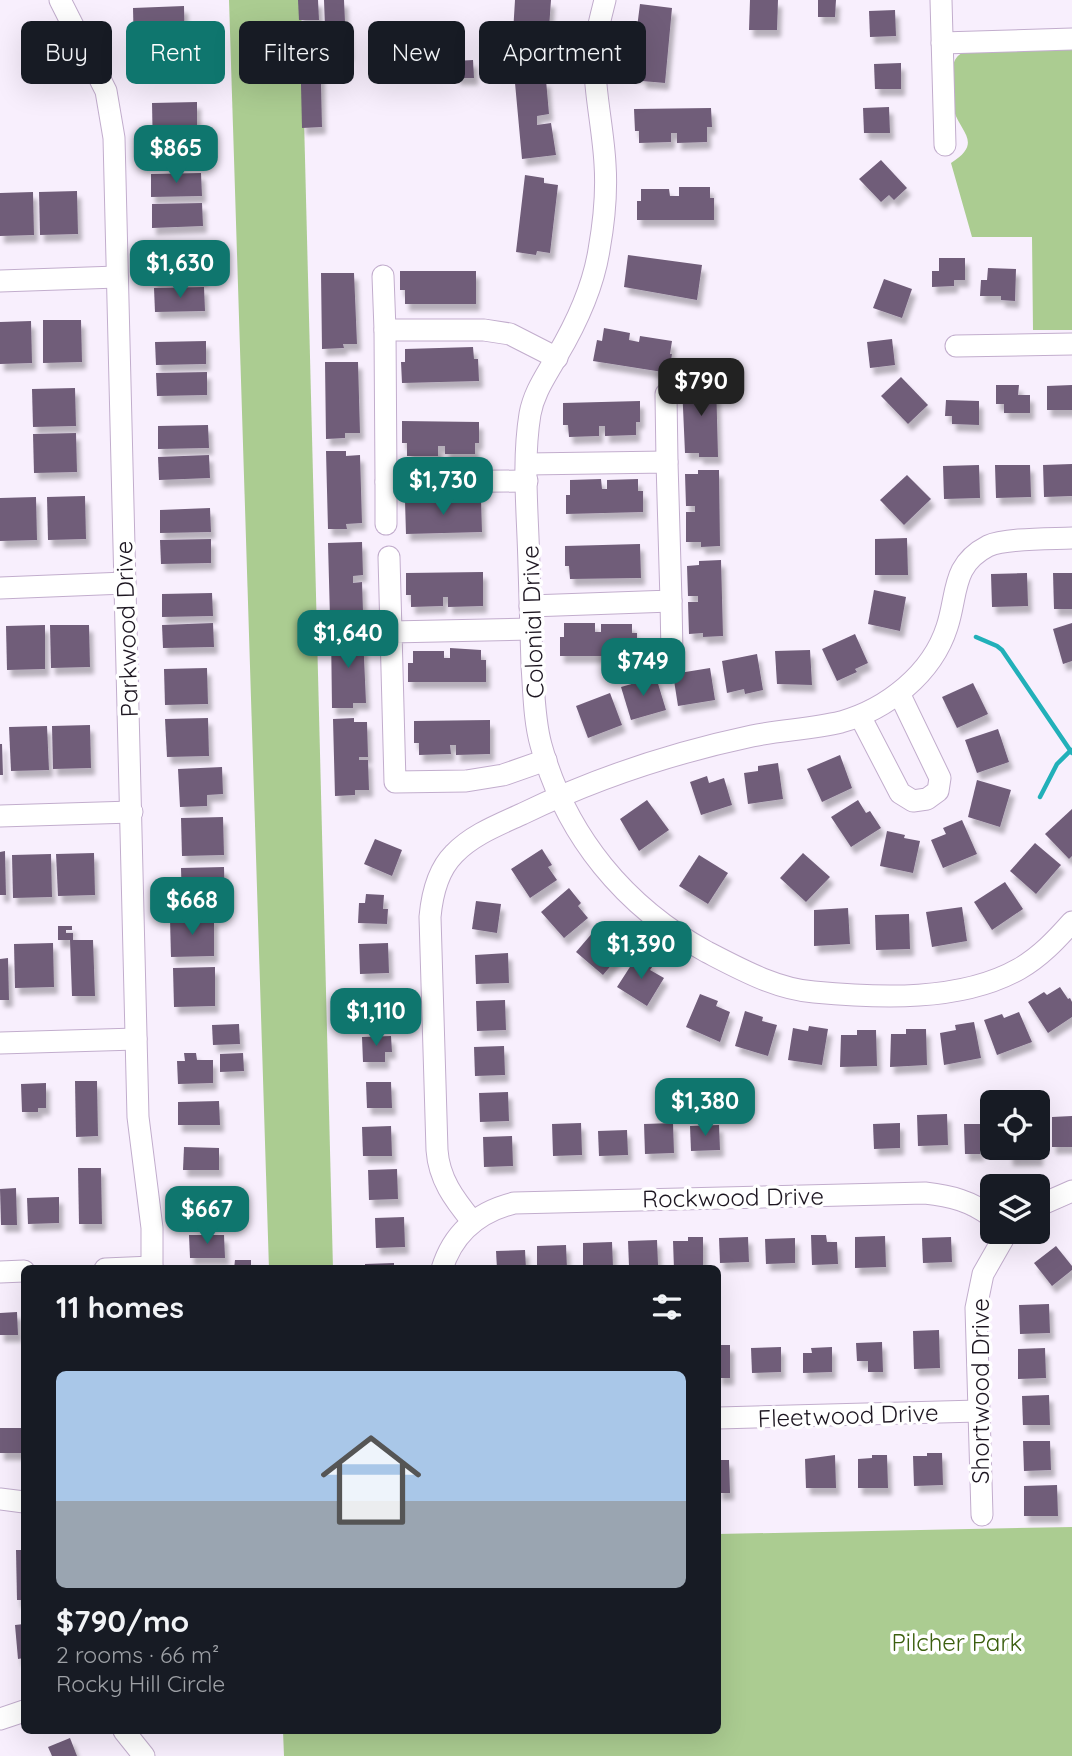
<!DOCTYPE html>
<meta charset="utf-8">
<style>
body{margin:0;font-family:Quicksand,sans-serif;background:#242831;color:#f1f3f6;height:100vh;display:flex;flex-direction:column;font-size:26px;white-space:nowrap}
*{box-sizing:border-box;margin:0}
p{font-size:23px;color:#9ea1a6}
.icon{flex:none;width:38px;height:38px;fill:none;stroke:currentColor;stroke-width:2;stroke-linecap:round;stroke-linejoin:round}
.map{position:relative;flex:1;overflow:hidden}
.panel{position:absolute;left:21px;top:1265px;width:700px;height:469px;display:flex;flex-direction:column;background:#171b24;border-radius:10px;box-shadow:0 7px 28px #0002}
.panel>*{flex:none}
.top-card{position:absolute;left:21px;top:21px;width:700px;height:63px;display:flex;gap:14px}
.fabs{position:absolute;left:980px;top:1090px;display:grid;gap:14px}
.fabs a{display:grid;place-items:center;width:70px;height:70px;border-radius:10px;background:#171b24;box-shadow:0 7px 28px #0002;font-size:35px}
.price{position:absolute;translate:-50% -60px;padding:0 16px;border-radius:14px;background:#0f766e;color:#fff;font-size:23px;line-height:46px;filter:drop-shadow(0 2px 4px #0008)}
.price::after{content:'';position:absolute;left:50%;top:42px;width:21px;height:16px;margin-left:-10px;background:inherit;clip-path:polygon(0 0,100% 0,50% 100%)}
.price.selected{background:#222;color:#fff}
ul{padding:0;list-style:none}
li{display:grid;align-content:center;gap:14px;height:371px;padding:0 35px}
li span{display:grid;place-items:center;height:217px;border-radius:10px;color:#555}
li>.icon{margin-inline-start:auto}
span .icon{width:126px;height:126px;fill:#fffc;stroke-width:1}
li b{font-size:30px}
h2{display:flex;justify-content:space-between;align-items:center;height:84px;padding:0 35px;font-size:30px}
.tag{padding:0 24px;border-radius:10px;background:#171b24;box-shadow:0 7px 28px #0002;font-size:24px;line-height:63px}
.tag.selected{background:#0f766e;color:#fff}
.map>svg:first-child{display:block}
</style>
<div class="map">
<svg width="1072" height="1756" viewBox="0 0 1072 1756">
<defs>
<filter id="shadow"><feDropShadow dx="4" dy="7" stdDeviation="2" flood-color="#0004"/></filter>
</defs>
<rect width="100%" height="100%" fill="#f8effd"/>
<g fill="#abcc91">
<polygon points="229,0 301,0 333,1269 269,1269"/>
<path d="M 1072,47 L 1072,330 L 1033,330 L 1032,237 L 972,237 L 951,163 C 983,143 961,133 954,111 C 951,101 950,69 955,60 C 958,55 962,52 968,50 Z"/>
<polygon points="1072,1527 1072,1756 284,1756 283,1731 718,1731 718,1534"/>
</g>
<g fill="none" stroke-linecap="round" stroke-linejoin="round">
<g stroke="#22b0b9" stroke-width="4.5">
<polyline points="976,637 997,646 1002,650 1072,753"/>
<polyline points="1040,797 1057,764 1071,750"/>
</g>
</g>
<g fill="#705d79" filter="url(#shadow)">
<polygon points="298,0 318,0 319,20 299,20"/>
<polygon points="324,0 344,0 345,22 348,22 349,54 326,55"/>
<polygon points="515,0 551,0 549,28 533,26 533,33 546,34 544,64 530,63 530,67 511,66"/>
<polygon points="750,0 778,0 777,30 749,30"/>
<polygon points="818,0 836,0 835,17 818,17"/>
<polygon points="640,4 672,8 665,83 642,81 642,76 631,75"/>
<polygon points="184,6 185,50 134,51 133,8"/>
<polygon points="895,10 896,36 870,37 869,11"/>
<polygon points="300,42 320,42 322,127 302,128"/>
<polygon points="473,60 474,78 456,78 455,61"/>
<polygon points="901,63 901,89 875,89 874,64"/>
<polygon points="546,80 549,114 537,116 537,125 551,123 556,155 522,159 515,83"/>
<polygon points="197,102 197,152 153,153 152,103"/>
<polygon points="889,107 890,133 864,133 863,108"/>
<polygon points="711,108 712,127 707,127 707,142 677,143 677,133 671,133 671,142 639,143 639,131 635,131 634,109"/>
<polygon points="881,160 907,188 894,200 889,195 881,202 859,179"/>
<polygon points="201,173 202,196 151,197 151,174"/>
<polygon points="525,175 544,178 544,183 558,185 550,253 537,251 536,255 516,252"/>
<polygon points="679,187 710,187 710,198 714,198 714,220 637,220 637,201 641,201 641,189 669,189 670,196 679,196"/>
<polygon points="77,191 78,234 40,235 39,192"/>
<polygon points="33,192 34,235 0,236 0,193"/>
<polygon points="202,203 203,226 152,228 152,204"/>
<polygon points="628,255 702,265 697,300 624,287"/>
<polygon points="204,256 204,280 153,281 153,257"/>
<polygon points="939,258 965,258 965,280 954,280 954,286 932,287 932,271 939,271"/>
<polygon points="988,268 1016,269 1015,301 1001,300 1001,296 980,296 981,280 987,280"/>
<polygon points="400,271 476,271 476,304 405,304 405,290 400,290"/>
<polygon points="321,273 354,273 357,344 343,344 344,348 322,349"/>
<polygon points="884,279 912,289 902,318 873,308"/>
<polygon points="204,287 205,311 155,312 154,288"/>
<polygon points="43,320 81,320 82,362 43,363"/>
<polygon points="31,321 32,363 0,364 0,322"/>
<polygon points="604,328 630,333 629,340 639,342 640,336 672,341 670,354 672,354 669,373 593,361 597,340 602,341"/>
<polygon points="892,339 895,365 870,368 867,342"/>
<polygon points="206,341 206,364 156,365 155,342"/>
<polygon points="473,347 474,359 478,359 479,381 402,383 401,362 405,362 405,349"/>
<polygon points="325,362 358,362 360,433 345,433 345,438 326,439"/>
<polygon points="207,372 207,395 157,396 156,373"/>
<polygon points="901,377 928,405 908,424 881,396"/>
<polygon points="694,380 716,380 718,457 699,457 699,453 685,453 682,385 694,385"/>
<polygon points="996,385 1019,385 1018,395 1030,395 1030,413 1004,413 1004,404 996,404"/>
<polygon points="1072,385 1072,410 1047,410 1047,386"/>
<polygon points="75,388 76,426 33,427 32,389"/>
<polygon points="946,400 979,401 979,425 952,424 952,416 945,416"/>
<polygon points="640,401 640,422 636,422 636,435 605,436 605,426 599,426 599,436 569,437 568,425 563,425 563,403"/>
<polygon points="402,421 479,422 479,443 475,443 475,454 445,454 445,446 438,446 438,456 407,456 407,443 402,443"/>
<polygon points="208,425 209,448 158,449 158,426"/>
<polygon points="76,433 77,472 34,473 33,434"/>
<polygon points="326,451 346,451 346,456 360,455 362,523 346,524 347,529 328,529"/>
<polygon points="209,455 210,478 159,480 158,457"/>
<polygon points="1072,464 1072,496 1044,497 1043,465"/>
<polygon points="979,465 980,498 944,499 943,466"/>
<polygon points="995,465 1030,465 1031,497 996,498"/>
<polygon points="698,470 719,470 720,546 701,547 701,542 686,542 686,512 695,512 695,506 686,506 685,474 698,474"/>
<polygon points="907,475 931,499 904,525 880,500"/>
<polygon points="601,479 602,489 607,489 607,480 638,479 638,491 643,491 643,512 566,514 566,495 570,495 570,480"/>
<polygon points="85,496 86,539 48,540 47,497"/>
<polygon points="36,497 37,540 0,541 0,498"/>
<polygon points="481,499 482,532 406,534 405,501 440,500 440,509 446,509 446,500"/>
<polygon points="210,508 211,532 160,533 160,510"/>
<polygon points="907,538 908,575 875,575 875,539"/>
<polygon points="211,539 211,563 161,564 160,540"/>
<polygon points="362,542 363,575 353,576 353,583 362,582 363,612 351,613 351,618 330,618 328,543"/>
<polygon points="640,544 641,578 570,579 569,566 565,566 565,546"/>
<polygon points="721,560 723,636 703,637 703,633 689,634 688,602 698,602 698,596 688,596 687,566 699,565 699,561"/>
<polygon points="483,572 483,606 448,607 448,597 443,597 443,606 411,607 411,595 406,595 406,573"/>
<polygon points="1027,573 1028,606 992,607 991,574"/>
<polygon points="1053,573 1072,573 1072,609 1054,609"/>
<polygon points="874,590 906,597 900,631 868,624"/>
<polygon points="212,593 213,616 162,617 162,594"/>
<polygon points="213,623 214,647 163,648 162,625"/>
<polygon points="564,623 595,623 595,632 601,632 601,624 632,624 632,633 637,633 637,656 560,656 560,637 564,637"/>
<polygon points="1072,623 1072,661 1063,664 1053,629"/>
<polygon points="45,625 45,669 7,670 6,626"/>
<polygon points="50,625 89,625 90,667 51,668"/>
<polygon points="331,631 350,631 350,635 363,635 366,703 353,703 353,708 332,708"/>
<polygon points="855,634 868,663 855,669 857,672 837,681 822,649"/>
<polygon points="450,648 481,650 481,660 486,660 486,682 408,682 408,663 413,663 413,651 444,651 444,658 450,658"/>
<polygon points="810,650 812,685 777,684 775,651"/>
<polygon points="757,654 763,690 745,694 744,689 727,693 722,661"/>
<polygon points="207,668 208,704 165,705 164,669"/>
<polygon points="710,668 715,700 678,706 673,674"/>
<polygon points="656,677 666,710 631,720 621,687"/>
<polygon points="973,683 988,714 957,728 942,697"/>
<polygon points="610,693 622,725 588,738 576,706"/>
<polygon points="208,718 209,756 167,757 165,719"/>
<polygon points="354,718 354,722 367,722 368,757 359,757 359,760 368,760 369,790 355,790 355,795 335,796 333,719"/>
<polygon points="490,720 490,754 456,755 456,745 450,745 451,754 419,755 419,743 414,743 414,721"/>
<polygon points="90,725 91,768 53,769 52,726"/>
<polygon points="47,726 49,770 11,771 9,727"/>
<polygon points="998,729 1009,762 977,773 965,740"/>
<polygon points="0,744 2,744 3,775 0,775"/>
<polygon points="840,755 852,788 822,802 807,769"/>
<polygon points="778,763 783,799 748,804 744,773 758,771 758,766"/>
<polygon points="222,767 223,794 207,795 207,806 180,807 178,769"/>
<polygon points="707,776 709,783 724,778 732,805 701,815 690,782"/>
<polygon points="977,780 1011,790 1000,827 968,817"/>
<polygon points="647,800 669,830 639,851 620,819"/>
<polygon points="858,800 866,813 870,811 881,828 851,847 831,817"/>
<polygon points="1072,809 1072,856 1069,859 1045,834"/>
<polygon points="223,817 224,855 182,856 181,818"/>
<polygon points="962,820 977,854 943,868 931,840 946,834 943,828"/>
<polygon points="887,831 905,835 904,838 920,841 913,873 880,866"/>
<polygon points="375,839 402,850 392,876 364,864"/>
<polygon points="1035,843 1061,865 1036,894 1010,871"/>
<polygon points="542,849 552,865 548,867 557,880 530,898 511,869"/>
<polygon points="5,851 6,895 0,895 0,852"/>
<polygon points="94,853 95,895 58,896 56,854"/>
<polygon points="803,853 830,877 806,902 780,878"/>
<polygon points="51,854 52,897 13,898 12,855"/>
<polygon points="699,855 728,873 708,904 679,886"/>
<polygon points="224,867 225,905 182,906 181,868"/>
<polygon points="1005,882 1023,909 992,930 974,902"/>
<polygon points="569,888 581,903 578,906 588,918 564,938 541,912"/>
<polygon points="366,894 384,895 383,909 388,909 387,924 358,923 359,903 365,903"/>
<polygon points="476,901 501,904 497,933 472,929"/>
<polygon points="962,907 967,941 932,947 926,912"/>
<polygon points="848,908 850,944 814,946 814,910"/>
<polygon points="909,914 910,949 876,950 875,915"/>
<polygon points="214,918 214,956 171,957 170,919"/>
<polygon points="600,924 615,937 612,940 624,950 603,975 576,952"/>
<polygon points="58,926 72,926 72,930 66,930 66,933 73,933 73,940 93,940 95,996 72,996 70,940 58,940"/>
<polygon points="53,943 54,987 15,988 14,944"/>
<polygon points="388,943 389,973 360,974 359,944"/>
<polygon points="508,953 509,983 476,984 475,955"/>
<polygon points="637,956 653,966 650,970 664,978 647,1006 617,987"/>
<polygon points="8,958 9,1000 0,1000 0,959"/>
<polygon points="215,967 215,1006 174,1007 173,968"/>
<polygon points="1060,987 1068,999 1070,998 1072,1002 1072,1017 1048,1033 1028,1002 1044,992 1047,995"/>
<polygon points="388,989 389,1019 360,1020 359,990"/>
<polygon points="700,994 718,1001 716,1006 730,1012 720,1042 686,1027"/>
<polygon points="505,1000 506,1030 477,1031 476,1001"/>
<polygon points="745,1011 763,1017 762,1021 777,1025 768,1056 735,1046"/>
<polygon points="1019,1012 1032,1042 997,1055 984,1020 1002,1014 1004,1018"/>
<polygon points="974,1022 981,1058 944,1065 940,1033 956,1030 955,1025"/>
<polygon points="239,1024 240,1044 213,1045 212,1025"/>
<polygon points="809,1026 828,1029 822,1065 788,1060 793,1028 808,1031"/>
<polygon points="906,1029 926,1029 927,1065 890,1067 891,1034 906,1034"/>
<polygon points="857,1030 876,1030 877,1066 840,1067 841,1035 857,1035"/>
<polygon points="391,1036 392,1052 385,1052 385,1062 363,1062 362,1037"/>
<polygon points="504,1046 505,1075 475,1076 474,1047"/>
<polygon points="184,1053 196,1053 197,1060 213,1060 213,1083 178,1084 177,1061 185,1061"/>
<polygon points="243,1053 244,1071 220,1072 220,1054"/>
<polygon points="75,1081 97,1081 98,1136 76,1137"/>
<polygon points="366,1082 391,1082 392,1108 367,1108"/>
<polygon points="46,1083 46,1108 38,1108 38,1112 22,1112 21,1084"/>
<polygon points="508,1092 509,1121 480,1122 479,1093"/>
<polygon points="219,1101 220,1125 178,1125 178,1102"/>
<polygon points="947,1114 948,1145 918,1146 917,1115"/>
<polygon points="1072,1116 1072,1147 1052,1147 1052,1117"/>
<polygon points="581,1123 582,1155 553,1156 552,1124"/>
<polygon points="673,1123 674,1153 645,1154 644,1124"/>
<polygon points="900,1123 900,1148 874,1149 873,1124"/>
<polygon points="964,1124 991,1124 991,1146 980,1147 980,1154 965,1154"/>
<polygon points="719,1125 720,1150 691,1151 690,1126"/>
<polygon points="391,1126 392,1156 363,1156 362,1127"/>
<polygon points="627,1130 628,1155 599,1156 598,1131"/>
<polygon points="512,1136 513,1166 484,1167 483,1137"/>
<polygon points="184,1147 219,1148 219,1170 183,1170"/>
<polygon points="1008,1148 1039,1148 1039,1159 1009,1159"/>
<polygon points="78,1168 101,1168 102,1224 79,1224"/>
<polygon points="397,1169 398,1199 369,1200 368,1170"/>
<polygon points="16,1188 17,1225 1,1225 0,1189"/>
<polygon points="218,1189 219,1215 188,1216 188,1190"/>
<polygon points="59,1197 59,1223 28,1224 27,1198"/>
<polygon points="404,1217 405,1247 376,1248 375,1218"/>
<polygon points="189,1235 224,1235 225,1258 190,1258"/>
<polygon points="811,1235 826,1235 827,1242 837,1242 838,1264 812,1265"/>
<polygon points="885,1236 886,1267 855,1268 855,1237"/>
<polygon points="688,1237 703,1237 703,1269 674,1269 673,1241 688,1241"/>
<polygon points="748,1237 749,1262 720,1263 719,1238"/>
<polygon points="951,1237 952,1262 923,1263 922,1238"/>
<polygon points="795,1238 795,1263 766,1264 765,1239"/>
<polygon points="657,1240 658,1265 629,1266 628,1241"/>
<polygon points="612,1242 613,1267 583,1268 583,1243"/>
<polygon points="566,1245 567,1269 537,1269 537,1246"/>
<polygon points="1056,1246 1072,1266 1072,1270 1052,1286 1034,1263"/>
<polygon points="525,1250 526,1269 497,1269 496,1251"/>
<polygon points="235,1260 251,1260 251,1269 234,1269"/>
<polygon points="394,1263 394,1269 365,1269 365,1264"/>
<polygon points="1049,1304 1050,1333 1020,1334 1019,1305"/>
<polygon points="17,1312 18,1335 0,1335 0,1313"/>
<polygon points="939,1330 940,1368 914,1369 913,1331"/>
<polygon points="882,1342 883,1372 868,1372 868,1361 857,1361 856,1343"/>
<rect x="718" y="1345" width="12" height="33"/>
<polygon points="781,1347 781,1372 752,1373 751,1348"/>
<polygon points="832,1347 832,1372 803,1373 803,1353 812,1353 811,1348"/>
<polygon points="1045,1348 1046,1378 1018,1379 1018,1349"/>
<polygon points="1049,1395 1050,1425 1023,1425 1022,1396"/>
<rect x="0" y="1428" width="21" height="25"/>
<polygon points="1023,1441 1050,1441 1051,1470 1024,1471"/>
<polygon points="927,1453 942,1453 943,1485 914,1486 913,1456 927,1456"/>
<polygon points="835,1455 836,1488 806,1488 805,1459"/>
<polygon points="872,1455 887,1455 888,1488 858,1488 858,1459 872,1458"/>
<polygon points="718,1460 729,1460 730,1493 718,1493"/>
<polygon points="1057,1485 1058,1516 1024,1516 1024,1486"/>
<polygon points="16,1550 24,1550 24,1600 17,1600"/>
<polygon points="24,1624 24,1658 18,1659 15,1625"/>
<polygon points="70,1738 77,1756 52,1756 48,1747"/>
</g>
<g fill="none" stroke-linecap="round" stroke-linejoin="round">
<g stroke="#c2adcd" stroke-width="23">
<g id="minor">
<polyline points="60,0 106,91 114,138 138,1117 152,1228 152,1269"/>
<path d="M 605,0 C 601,16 596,33 595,49 C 593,88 603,126 605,164 C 607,193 604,222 599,250 C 593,288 576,324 557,356 C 546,376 534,392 530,414 C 522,463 528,516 529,566 C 530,599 531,633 532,666 C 534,692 534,720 541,745 C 566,836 625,907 707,952 C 740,969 776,989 814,992 C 878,998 961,1002 1019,969 C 1040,957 1056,940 1072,922"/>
<polyline points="941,0 945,145"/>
<polyline points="942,43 1072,39"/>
<polyline points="383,276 385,330"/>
<polyline points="0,281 117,277"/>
<polyline points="956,346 1072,344"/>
<polyline points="666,394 667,462"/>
<polyline points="527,464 667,462 671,601 530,606"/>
<polyline points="527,481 386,482 385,330 484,330 510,334 557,358"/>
<polyline points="386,482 386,524"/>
<polyline points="389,557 391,632"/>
<polyline points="0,588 125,583"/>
<polyline points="671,601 672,655"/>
<polyline points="531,629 391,632 395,782 466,781 503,775 546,760"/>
<polyline points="860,716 900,793 913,801 927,799 938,791 940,778 899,693"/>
<polyline points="0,816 132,812"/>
<polyline points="0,1043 136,1039"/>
<polyline points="1038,1206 1072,1191"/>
<path d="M 472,1221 C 454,1199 439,1179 437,1150 L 430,917 C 432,895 437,871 454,854 C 472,835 498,825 522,814 C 596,778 672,753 752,736 C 781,730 812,729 841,722 C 887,709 932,674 947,627 C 958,594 951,565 988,546 C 1005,538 1052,539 1072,538"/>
<polyline points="105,1269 152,1267"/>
<path d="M 442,1269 C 453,1233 478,1212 514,1203 L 925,1193 C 951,1196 971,1201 992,1217"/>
<polyline points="0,1272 24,1271"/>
<polyline points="718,1418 978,1411"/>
<polyline points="0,1499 24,1502"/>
<polyline points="982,1515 976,1308 983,1274 1007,1232"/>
<polyline points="0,1719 24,1711"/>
<polyline points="124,1731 144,1756"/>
</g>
</g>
<use href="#minor" stroke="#fff" stroke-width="21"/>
</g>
<g text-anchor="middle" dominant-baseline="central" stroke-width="7" stroke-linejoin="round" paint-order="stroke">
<g font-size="24" fill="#1d1621" stroke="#fff">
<text transform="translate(532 622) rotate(-92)">Colonial Drive</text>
<text transform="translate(126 629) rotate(-92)">Parkwood Drive</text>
<text transform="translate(733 1197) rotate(-1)">Rockwood Drive</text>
<text transform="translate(980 1391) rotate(-90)">Shortwood Drive</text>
<text transform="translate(848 1415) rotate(-2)">Fleetwood Drive</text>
</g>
<g font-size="24" fill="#3b5f0e" stroke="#fff">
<text x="957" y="1642">Pilcher Park</text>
</g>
</g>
</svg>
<div class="fabs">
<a><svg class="icon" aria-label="locate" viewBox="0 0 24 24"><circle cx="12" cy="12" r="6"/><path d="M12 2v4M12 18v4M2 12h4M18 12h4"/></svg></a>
<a><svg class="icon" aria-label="layers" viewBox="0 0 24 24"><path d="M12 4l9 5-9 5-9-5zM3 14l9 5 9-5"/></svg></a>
</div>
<b class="price" style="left:176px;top:185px">$865</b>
<b class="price" style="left:180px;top:300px">$1,630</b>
<b class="price selected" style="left:701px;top:418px">$790</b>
<b class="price" style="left:443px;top:517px">$1,730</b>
<b class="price" style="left:348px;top:670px">$1,640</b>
<b class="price" style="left:643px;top:698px">$749</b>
<b class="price" style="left:192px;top:937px">$668</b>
<b class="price" style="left:641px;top:981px">$1,390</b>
<b class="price" style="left:376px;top:1048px">$1,110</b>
<b class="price" style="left:705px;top:1138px">$1,380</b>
<b class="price" style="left:207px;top:1246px">$667</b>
<div class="top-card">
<a class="tag">Buy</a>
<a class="tag selected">Rent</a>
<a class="tag">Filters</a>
<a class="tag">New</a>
<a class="tag">Apartment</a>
</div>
<section class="panel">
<h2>11 homes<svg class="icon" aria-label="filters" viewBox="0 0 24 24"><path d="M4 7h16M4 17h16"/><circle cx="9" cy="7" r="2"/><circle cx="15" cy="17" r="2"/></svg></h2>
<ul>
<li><span style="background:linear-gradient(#a9c7e8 60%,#9aa5b1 0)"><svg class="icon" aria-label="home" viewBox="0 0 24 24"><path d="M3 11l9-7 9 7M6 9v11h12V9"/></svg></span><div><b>$790/mo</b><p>2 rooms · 66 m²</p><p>Rocky Hill Circle</p></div></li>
</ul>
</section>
</div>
